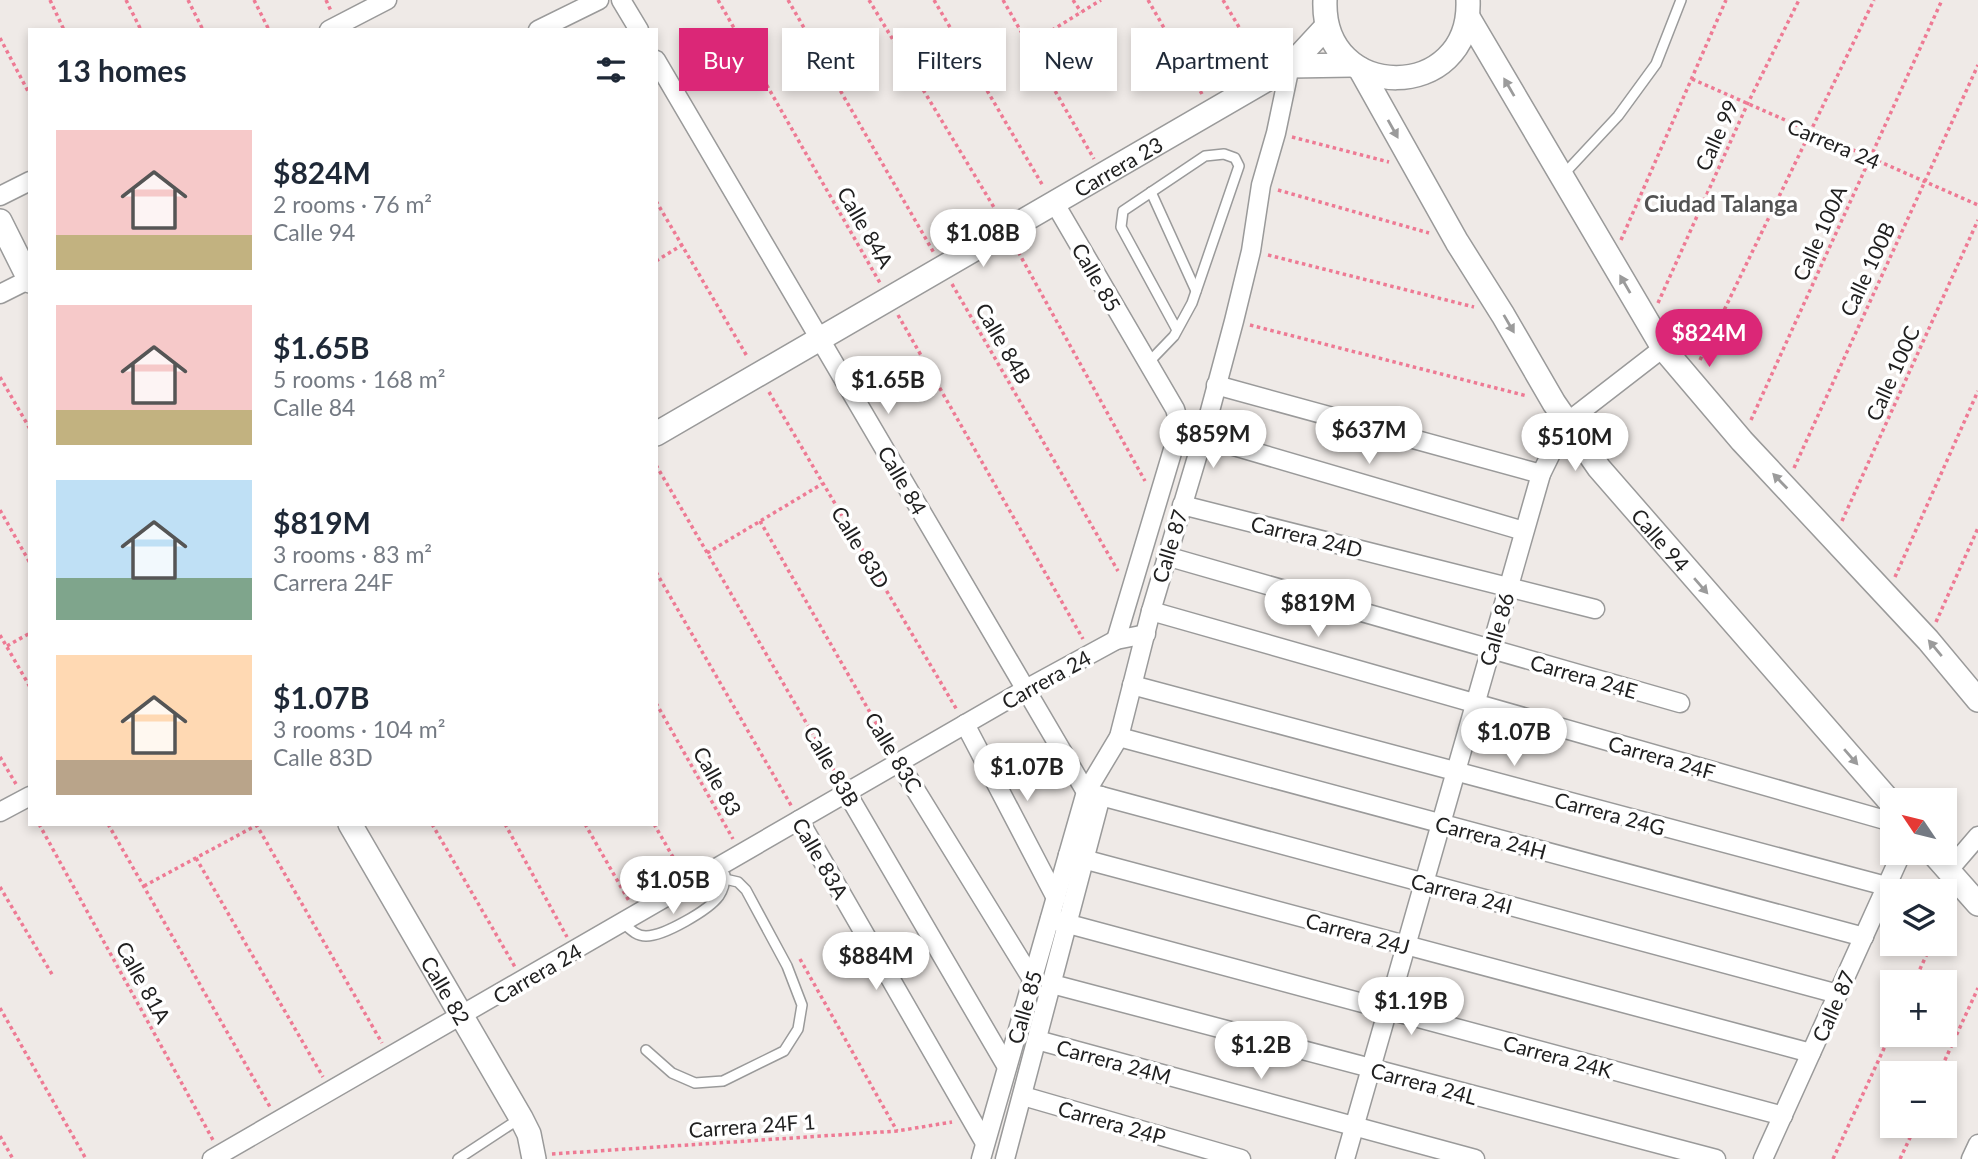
<!DOCTYPE html>
<meta charset="utf-8">
<style>
body{margin:0;font-family:Lato,sans-serif;background:#f2f2f3;color:#1f2937;height:100vh;display:flex;flex-direction:column;font-size:26px;white-space:nowrap}
*{box-sizing:border-box;margin:0}
p{font-size:23px;color:#747a83}
.icon{flex:none;width:38px;height:38px;fill:none;stroke:currentColor;stroke-width:2;stroke-linecap:round;stroke-linejoin:round}
.map{position:relative;flex:1;overflow:hidden}
.side{position:absolute;left:28px;top:28px;width:630px;height:798px;display:flex;flex-direction:column;background:#fff;border-radius:0px;box-shadow:0 4px 10px #0003}
.side>*{flex:none}
.banner{position:absolute;left:679px;top:28px;width:665px;height:63px;display:flex;gap:14px}
.needle{width:46px;rotate:305deg}
.fabs{position:absolute;left:1880px;top:788px;display:grid;gap:14px}
.fabs a{display:grid;place-items:center;width:77px;height:77px;border-radius:0px;background:#fff;box-shadow:0 4px 10px #0003;font-size:35px}
.price{position:absolute;translate:-50% -60px;padding:0 16px;border-radius:24px;background:#fff;color:#222;font-size:23px;line-height:46px;filter:drop-shadow(0 2px 4px #0008)}
.price::after{content:'';position:absolute;left:50%;top:42px;width:21px;height:16px;margin-left:-10px;background:inherit;clip-path:polygon(0 0,100% 0,50% 100%)}
.price.active{background:#db2777;color:#fff}
ul{padding:0;list-style:none}
li{display:flex;align-items:center;gap:21px;height:175px;padding:0 28px}
li span{display:grid;place-items:center;flex:none;width:196px;height:140px;border-radius:0px;color:#555}
li>.icon{margin-inline-start:auto}
span .icon{width:84px;height:84px;fill:#fffc;stroke-width:1}
li b{font-size:30px}
h2{display:flex;justify-content:space-between;align-items:center;height:84px;padding:0 28px;font-size:30px}
.pill{padding:0 24px;border-radius:0px;background:#fff;box-shadow:0 4px 10px #0003;font-size:24px;line-height:63px}
.pill.active{background:#db2777;color:#fff}
.map>svg:first-child{display:block}
</style>
<div class="map">
<svg width="1978" height="1159" viewBox="0 0 1978 1159">
<rect width="100%" height="100%" fill="#efeae7"/>
<g fill="none" stroke-linecap="round" stroke-linejoin="round">
<g stroke="#9a9a9a" stroke-width="12">
<g id="service">
<polyline points="1563,175 1618,116 1656,64 1681,0"/>
<polyline points="1151,192 1196,291"/>
<polyline points="1148,363 1174,336 1192,303 1239,166 1235,158 1224,154 1205,156 1123,211 1121,227 1177,330"/>
<path d="M 623,923 C 630,929 636,936 646,936 C 664,936 709,910 719,896 C 723,890 725,882 725,875"/>
<polyline points="646,1050 672,1073 695,1083 723,1081 784,1051 798,1029 802,1005 787,966 746,890 738,882 725,879"/>
<polyline points="458,1159 519,1119"/>
</g>
</g>
<g stroke="#9a9a9a" stroke-width="21">
<g id="minor">
<polyline points="621,0 639,30"/>
<polyline points="329,30 387,0"/>
<polyline points="538,30 599,0"/>
<polyline points="656,60 1086,792 1838,994"/>
<polyline points="0,196 30,181"/>
<polyline points="1054,202 1175,409 1180,426 1116,640"/>
<polyline points="0,294 30,279"/>
<polyline points="1216,385 1541,474"/>
<polyline points="1192,432 1203,437 1524,531"/>
<polyline points="1182,505 1595,609"/>
<polyline points="1166,556 1680,703"/>
<polyline points="1151,611 1892,822"/>
<polyline points="1132,685 1886,886"/>
<polyline points="965,724 1056,898"/>
<polyline points="1119,737 1864,937"/>
<polyline points="899,763 1032,979"/>
<polyline points="847,793 1007,1067"/>
<polyline points="0,812 30,796"/>
<polyline points="799,820 985,1143"/>
<polyline points="1068,855 1811,1053"/>
<polyline points="1948,871 1978,836"/>
<polyline points="1050,919 1783,1116"/>
<polyline points="1052,984 1716,1159"/>
<polyline points="1037,1040 1475,1159"/>
<polyline points="1023,1096 1241,1159"/>
<polyline points="212,1159 1026,689 1116,640 1146,634"/>
<polyline points="981,1159 1086,792 1119,737 1151,611 1203,437 1234,321 1251,251 1261,185 1276,133 1290,66"/>
<polyline points="1005,1159 1101,796"/>
<polyline points="1345,1159 1541,474 1566,423 1663,348"/>
<polyline points="1763,1159 1902,852"/>
<polyline points="1971,1159 1978,1144"/>
</g>
</g>
<g stroke="#9a9a9a" stroke-width="26">
<g id="tertiary">
<path d="M 1325,0 C 1321,104 1472,103 1468,0"/>
<polyline points="1468,17 1663,348 1742,441 1928,640 1978,700"/>
<polyline points="1290,66 1353,65"/>
<path id="s1" d="M 1360,69 L 1457,242 L 1503,315 L 1554,403 L 1599,468 L 1892,804"/>
<polyline points="0,221 30,281"/>
<path id="s2" d="M 656,434 L 1290,66 L 1327,26"/>
<path id="s3" d="M 350,824 L 521,1118 L 529,1134 L 534,1159"/>
<polyline points="1932,852 1978,904"/>
</g>
</g>
<g stroke="#ee7a94" stroke-width="3.5" stroke-dasharray="3.5 3.5" stroke-linecap="butt">
<polyline points="50,0 64,30"/>
<polyline points="126,0 141,30"/>
<polyline points="188,0 203,30"/>
<polyline points="254,0 269,30"/>
<polyline points="326,0 331,11"/>
<polyline points="718,0 880,283"/>
<polyline points="788,0 934,253"/>
<polyline points="869,0 998,214"/>
<polyline points="934,0 1043,186"/>
<polyline points="1003,0 1094,159"/>
<polyline points="1073,0 1081,12"/>
<polyline points="1148,0 1202,94"/>
<polyline points="1223,0 1259,61"/>
<polyline points="0,38 30,95"/>
<polyline points="1028,45 1101,0"/>
<polyline points="1692,79 1978,205"/>
<polyline points="1292,137 1389,162"/>
<polyline points="1278,190 1429,233"/>
<polyline points="656,201 748,358"/>
<polyline points="1621,240 1726,0"/>
<polyline points="1015,246 1145,481"/>
<polyline points="1268,255 1474,307"/>
<polyline points="656,261 682,245"/>
<polyline points="952,284 1118,571"/>
<polyline points="1658,303 1747,105 1799,0"/>
<polyline points="898,315 1083,639"/>
<polyline points="1250,325 1527,396"/>
<polyline points="1700,360 1874,0"/>
<polyline points="0,377 30,429"/>
<polyline points="769,392 957,710"/>
<polyline points="1751,420 1942,0"/>
<polyline points="656,465 839,779"/>
<polyline points="1794,468 1978,65"/>
<polyline points="0,510 30,563"/>
<polyline points="760,521 891,749"/>
<polyline points="1842,521 1978,220"/>
<polyline points="707,553 822,484"/>
<polyline points="656,572 792,807"/>
<polyline points="1895,577 1978,391"/>
<polyline points="1936,622 1978,528"/>
<polyline points="0,635 30,687"/>
<polyline points="7,646 30,633"/>
<polyline points="656,703 733,839"/>
<polyline points="0,757 16,784"/>
<polyline points="39,824 213,1140"/>
<polyline points="108,824 270,1107"/>
<polyline points="256,824 382,1043"/>
<polyline points="432,824 515,967"/>
<polyline points="505,824 567,937"/>
<polyline points="585,824 629,901"/>
<polyline points="654,824 681,871"/>
<polyline points="196,858 323,1077"/>
<polyline points="144,886 257,825"/>
<polyline points="0,887 53,976"/>
<polyline points="1944,917 1951,903"/>
<polyline points="800,959 897,1131"/>
<polyline points="1914,982 1932,943"/>
<polyline points="0,1008 86,1159"/>
<polyline points="1939,1073 1978,988"/>
<polyline points="0,1136 13,1159"/>
<polyline points="552,1154 897,1131 952,1122"/>
<polyline points="1833,1159 1892,1031"/>
<polyline points="1900,1159 1916,1125"/>
</g>
<use href="#service" stroke="#fff" stroke-width="9"/>
<use href="#minor" stroke="#fff" stroke-width="18"/>
<use href="#tertiary" stroke="#fff" stroke-width="23"/>
</g>
<defs><path id="oneway-solid" d="M-6-.8H1V-3.2L6.5 0L1 3.2V.8H-6Z" transform="scale(1.75)"/></defs>
<g fill="#9b9b9b">
<use href="#oneway-solid" transform="translate(1509 87) rotate(-120)"/>
<use href="#oneway-solid" transform="translate(1393 129) rotate(61)"/>
<use href="#oneway-solid" transform="translate(1625 284) rotate(-120)"/>
<use href="#oneway-solid" transform="translate(1509 324) rotate(60)"/>
<use href="#oneway-solid" transform="translate(1780 481) rotate(-134)"/>
<use href="#oneway-solid" transform="translate(1701 586) rotate(49)"/>
<use href="#oneway-solid" transform="translate(1935 648) rotate(-130)"/>
<use href="#oneway-solid" transform="translate(1851 757) rotate(49)"/>
</g>
<g text-anchor="middle" dominant-baseline="central" stroke-width="7" stroke-linejoin="round" paint-order="stroke">
<g font-size="21" fill="#202020" stroke="#fff">
<text transform="translate(1716 135) rotate(-66)">Calle 99</text>
<text transform="translate(1834 143) rotate(23)">Carrera 24</text>
<text stroke="none"><textPath href="#s2" startOffset="534">Carrera 23</textPath></text>
<text transform="translate(866 227) rotate(60)">Calle 84A</text>
<text transform="translate(1819 233) rotate(-66)">Calle 100A</text>
<text transform="translate(1867 269) rotate(-65)">Calle 100B</text>
<text transform="translate(1097 277) rotate(60)">Calle 85</text>
<text transform="translate(1004 343) rotate(60)">Calle 84B</text>
<text transform="translate(1892 373) rotate(-66)">Calle 100C</text>
<text transform="translate(903 480) rotate(60)">Calle 84</text>
<text transform="translate(1307 536) rotate(14)">Carrera 24D</text>
<text stroke="none"><textPath href="#s1" startOffset="560">Calle 94</textPath></text>
<text transform="translate(1169 546) rotate(-73)">Calle 87</text>
<text transform="translate(861 547) rotate(59)">Calle 83D</text>
<text transform="translate(1496 629) rotate(-74)">Calle 86</text>
<text transform="translate(1584 676) rotate(16)">Carrera 24E</text>
<text transform="translate(1046 679) rotate(-29)">Carrera 24</text>
<text transform="translate(894 752) rotate(59)">Calle 83C</text>
<text transform="translate(1662 757) rotate(16)">Carrera 24F</text>
<text transform="translate(832 766) rotate(60)">Calle 83B</text>
<text transform="translate(718 781) rotate(61)">Calle 83</text>
<text transform="translate(1610 813) rotate(15)">Carrera 24G</text>
<text transform="translate(1491 837) rotate(15)">Carrera 24H</text>
<text transform="translate(821 858) rotate(60)">Calle 83A</text>
<text transform="translate(1462 893) rotate(15)">Carrera 24I</text>
<text transform="translate(1358 933) rotate(15)">Carrera 24J</text>
<text transform="translate(537 973) rotate(-30)">Carrera 24</text>
<text transform="translate(144 982) rotate(61)">Calle 81A</text>
<text stroke="none"><textPath href="#s3" startOffset="192">Calle 82</textPath></text>
<text transform="translate(1833 1006) rotate(-66)">Calle 87</text>
<text transform="translate(1024 1007) rotate(-74)">Calle 85</text>
<text transform="translate(1558 1056) rotate(15)">Carrera 24K</text>
<text transform="translate(1114 1061) rotate(15)">Carrera 24M</text>
<text transform="translate(1424 1083) rotate(15)">Carrera 24L</text>
<text transform="translate(1112 1122) rotate(16)">Carrera 24P</text>
<text transform="translate(752 1125) rotate(-4)">Carrera 24F 1</text>
</g>
<g font-size="23" font-weight="bold" fill="#535353" stroke="#fff">
<text x="1721" y="203">Ciudad Talanga</text>
</g>
</g>
</svg>
<div class="fabs">
<a><svg class="needle" viewBox="-14 -14 28 28"><path d="M0-13l5 13h-10z" fill="#e53935"/><path d="M0 13l5-13h-10z" fill="#747a83"/></svg></a>
<a><svg class="icon" aria-label="layers" viewBox="0 0 24 24"><path d="M12 4l9 5-9 5-9-5zM3 14l9 5 9-5"/></svg></a>
<a>+</a>
<a>−</a>
</div>
<b class="price" style="left:983px;top:269px">$1.08B</b>
<b class="price active" style="left:1709px;top:369px">$824M</b>
<b class="price" style="left:888px;top:416px">$1.65B</b>
<b class="price" style="left:1369px;top:466px">$637M</b>
<b class="price" style="left:1213px;top:470px">$859M</b>
<b class="price" style="left:1575px;top:473px">$510M</b>
<b class="price" style="left:1318px;top:639px">$819M</b>
<b class="price" style="left:1514px;top:768px">$1.07B</b>
<b class="price" style="left:1027px;top:803px">$1.07B</b>
<b class="price" style="left:673px;top:916px">$1.05B</b>
<b class="price" style="left:876px;top:992px">$884M</b>
<b class="price" style="left:1411px;top:1037px">$1.19B</b>
<b class="price" style="left:1261px;top:1081px">$1.2B</b>
<div class="banner">
<a class="pill active">Buy</a>
<a class="pill">Rent</a>
<a class="pill">Filters</a>
<a class="pill">New</a>
<a class="pill">Apartment</a>
</div>
<section class="side">
<h2>13 homes<svg class="icon" aria-label="filters" viewBox="0 0 24 24"><path d="M4 7h16M4 17h16"/><circle cx="9" cy="7" r="2"/><circle cx="15" cy="17" r="2"/></svg></h2>
<ul>
<li><span style="background:linear-gradient(#f6c9c9 75%,#c2b280 0)"><svg class="icon" aria-label="home" viewBox="0 0 24 24"><path d="M3 11l9-7 9 7M6 9v11h12V9"/></svg></span><div><b>$824M</b><p>2 rooms · 76 m²</p><p>Calle 94</p></div></li>
<li><span style="background:linear-gradient(#f6c9c9 75%,#c2b280 0)"><svg class="icon" aria-label="home" viewBox="0 0 24 24"><path d="M3 11l9-7 9 7M6 9v11h12V9"/></svg></span><div><b>$1.65B</b><p>5 rooms · 168 m²</p><p>Calle 84</p></div></li>
<li><span style="background:linear-gradient(#bfe0f5 70%,#7fa58c 0)"><svg class="icon" aria-label="home" viewBox="0 0 24 24"><path d="M3 11l9-7 9 7M6 9v11h12V9"/></svg></span><div><b>$819M</b><p>3 rooms · 83 m²</p><p>Carrera 24F</p></div></li>
<li><span style="background:linear-gradient(#ffd9b3 75%,#b9a48a 0)"><svg class="icon" aria-label="home" viewBox="0 0 24 24"><path d="M3 11l9-7 9 7M6 9v11h12V9"/></svg></span><div><b>$1.07B</b><p>3 rooms · 104 m²</p><p>Calle 83D</p></div></li>
</ul>
</section>
</div>
